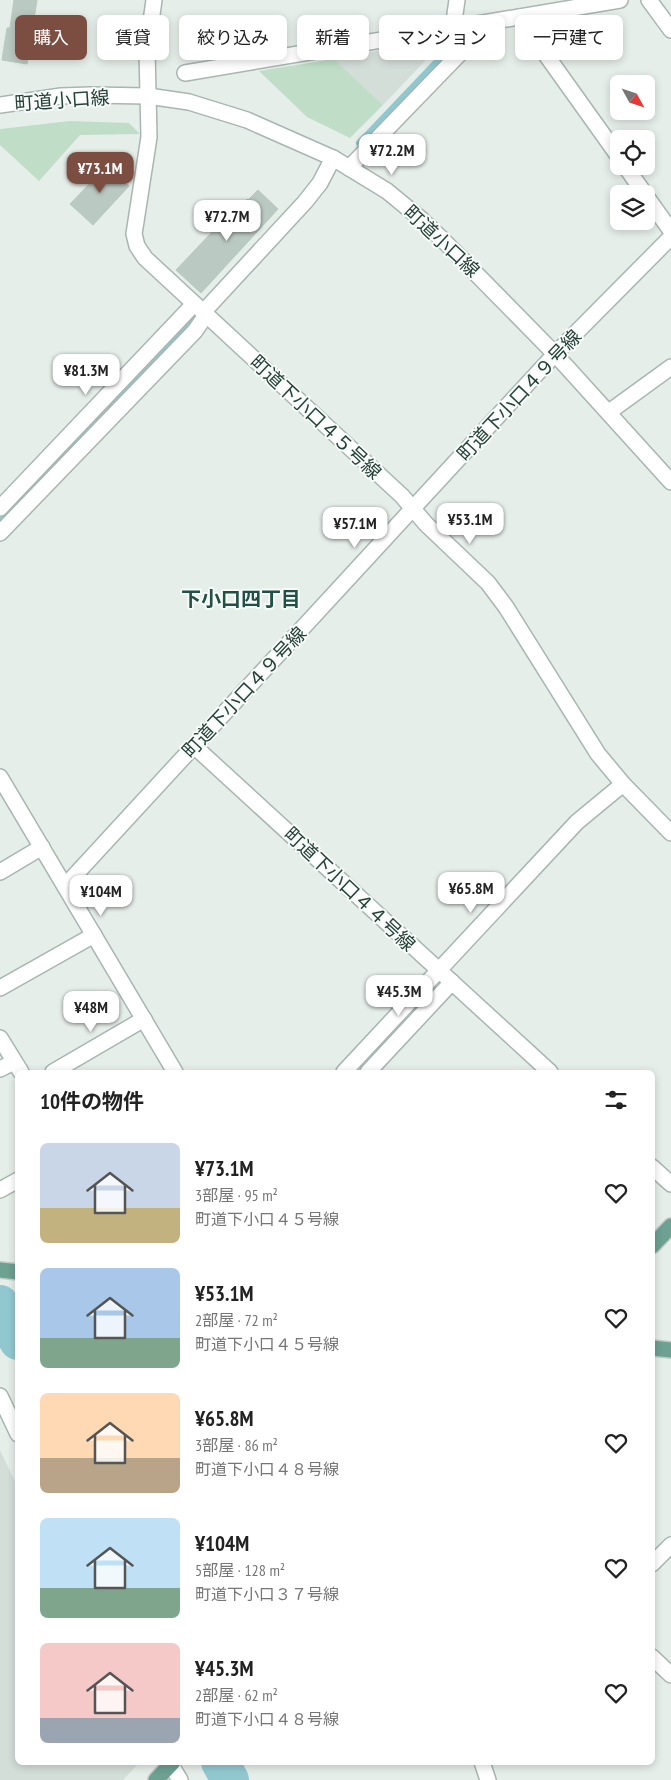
<!DOCTYPE html>
<html lang="ja">
<meta charset="utf-8">
<style>
body{margin:0;font-family:"PT Sans Narrow","Noto Sans JP",sans-serif;background:#f6f6f6;color:#222;height:100vh;display:flex;flex-direction:column;font-size:19px;white-space:nowrap}
*{box-sizing:border-box;margin:0}
p{font-size:16px;color:#767676}
.icon{flex:none;width:28px;height:28px;fill:none;stroke:currentColor;stroke-width:2;stroke-linecap:round;stroke-linejoin:round}
.map{position:relative;flex:1;overflow:hidden}
.side{position:absolute;left:15px;top:1070px;width:640px;height:695px;display:flex;flex-direction:column;background:#fff;border-radius:8px;box-shadow:0 2px 8px #0003}
.side>*{flex:none}
.guide{position:absolute;left:15px;top:15px;width:641px;height:45px;display:flex;gap:10px}
.needle{width:32px;rotate:130deg}
.fabs{position:absolute;left:610px;top:75px;display:grid;gap:10px}
.fabs a{display:grid;place-items:center;width:45px;height:45px;border-radius:8px;background:#fff;box-shadow:0 2px 8px #0003;font-size:25px}
.price{position:absolute;translate:-50% -42px;padding:0 11px;border-radius:10px;background:#fff;color:#222;font-size:16px;line-height:32px;filter:drop-shadow(0 1px 2px #0008)}
.price::after{content:'';position:absolute;left:50%;top:30px;width:15px;height:11px;margin-left:-8px;background:inherit;clip-path:polygon(0 0,100% 0,50% 100%)}
.price.on{background:#7c4d41;color:#fff}
ul{padding:0;list-style:none}
li{display:flex;align-items:center;gap:15px;height:125px;padding:0 25px}
li span{display:grid;place-items:center;flex:none;width:140px;height:100px;border-radius:8px;color:#555}
li>.icon{margin-inline-start:auto}
span .icon{width:60px;height:60px;fill:#fffc;stroke-width:1}
li b{font-size:21px}
h2{display:flex;justify-content:space-between;align-items:center;height:60px;padding:0 25px;font-size:21px}
.tag{padding:0 18px;border-radius:8px;background:#fff;box-shadow:0 2px 8px #0003;font-size:18px;line-height:45px}
.tag.on{background:#7c4d41;color:#fff}
.map>svg:first-child{display:block}
</style>
<div class="map">
<svg width="671" height="1780" viewBox="0 0 671 1780">
<rect width="100%" height="100%" fill="#e6eeea"/>
<g fill="#d4ded9">
<polygon points="445,40 383,105 334,59 383,50"/>
<polygon points="0,1450 17,1486 18,1762 139,1763 123,1780 0,1780"/>
</g>
<g fill="#c0dec7">
<polygon points="334,59 383,105 350,138 307,117 259,71"/>
<polygon points="70,121 129,123 140,134 80,135 39,181 0,145 0,129"/>
</g>
<g fill="none" stroke-linecap="round" stroke-linejoin="round">
<g stroke="#91c8d0" stroke-width="6">
<polyline points="359,143 457,40 460,26"/>
<polyline points="0,522 192,318"/>
</g>
<g stroke="#91c8d0" stroke-width="38">
<polyline points="0,1304 18,1341"/>
<polyline points="220,1762 230,1780"/>
</g>
</g>
<g fill="#bbc9c3" stroke="#b8c8c1">
<polygon points="14,0 37,0 27,64 2,60 7,28 10,28"/>
<polygon points="104,163 129,186 93,225 70,204 95,178 92,176"/>
<polygon points="258,190 278,209 201,293 176,270 213,231 214,233 247,199 248,200"/>
</g>
<g fill="none" stroke-linecap="round" stroke-linejoin="round">
<g stroke="#a8b6b1" stroke-width="18">
<g id="minor">
<polyline points="154,0 147,50 149,137 134,234 137,246 145,258 402,496 426,524 488,583 506,607 598,754 623,784 671,833"/>
<polyline points="649,0 671,30"/>
<polyline points="519,17 619,157"/>
<polyline points="453,28 457,0"/>
<polyline points="185,73 620,0"/>
<polyline points="0,105 61,96 90,95 148,96 189,102 247,120 333,158 387,191 421,219 443,240 555,354 671,482"/>
<polyline points="625,166 645,194"/>
<polyline points="349,168 470,43 473,34 473,25"/>
<polyline points="646,196 671,231"/>
<polyline points="609,412 671,367"/>
<polyline points="0,508 194,304"/>
<polyline points="0,533 195,331 206,315 207,308 305,202 320,183 333,158"/>
<polyline points="194,746 550,1072"/>
<polyline points="0,777 175,1072"/>
<polyline points="0,872 42,847"/>
<polyline points="65,886 555,354 671,237"/>
<polyline points="0,988 94,935"/>
<polyline points="0,1038 21,1072"/>
<polyline points="0,1069 14,1062"/>
<polyline points="53,1072 144,1019"/>
<polyline points="344,1072 577,822 623,784"/>
<polyline points="368,1072 452,982"/>
<polyline points="652,1167 671,1184"/>
<polyline points="0,1190 18,1180"/>
<polyline points="0,1396 18,1434"/>
<polyline points="652,1564 671,1545"/>
<polyline points="652,1657 671,1675"/>
<polyline points="169,1762 180,1780"/>
<polyline points="482,1762 488,1780"/>
</g>
</g>
<g stroke="#c2cac7" stroke-width="18">
<g id="major">
<polyline points="652,1246 671,1226"/>
<polyline points="0,1270 18,1272"/>
<polyline points="652,1348 671,1350"/>
<polyline points="156,1780 173,1762"/>
</g>
</g>
<use href="#minor" stroke="#fff" stroke-width="15"/>
<use href="#major" stroke="#6da192" stroke-width="15"/>
</g>
<g text-anchor="middle" dominant-baseline="central" stroke-width="4" stroke-linejoin="round" paint-order="stroke">
<g font-size="19" fill="#254037" stroke="#f6faf8">
<text transform="translate(62 100) rotate(-4)">町道小口線</text>
<text transform="translate(442 241) rotate(43)">町道小口線</text>
<text transform="translate(519 395) rotate(-47)">町道下小口４９号線</text>
<text transform="translate(316 417) rotate(43)">町道下小口４５号線</text>
<text transform="translate(244 692) rotate(-47)">町道下小口４９号線</text>
<text transform="translate(350 889) rotate(43)">町道下小口４４号線</text>
</g>
<g font-size="20" font-weight="bold" fill="#225144" stroke="#f6faf8">
<text x="241" y="599">下小口四丁目</text>
</g>
</g>
</svg>
<div class="fabs">
<a><svg class="needle" viewBox="-14 -14 28 28"><path d="M0-13l5 13h-10z" fill="#e53935"/><path d="M0 13l5-13h-10z" fill="#767676"/></svg></a>
<a><svg class="icon" aria-label="locate" viewBox="0 0 24 24"><circle cx="12" cy="12" r="6"/><path d="M12 2v4M12 18v4M2 12h4M18 12h4"/></svg></a>
<a><svg class="icon" aria-label="layers" viewBox="0 0 24 24"><path d="M12 4l9 5-9 5-9-5zM3 14l9 5 9-5"/></svg></a>
</div>
<b class="price" style="left:392px;top:176px">¥72.2M</b>
<b class="price on" style="left:100px;top:194px">¥73.1M</b>
<b class="price" style="left:227px;top:242px">¥72.7M</b>
<b class="price" style="left:86px;top:396px">¥81.3M</b>
<b class="price" style="left:470px;top:545px">¥53.1M</b>
<b class="price" style="left:355px;top:549px">¥57.1M</b>
<b class="price" style="left:471px;top:914px">¥65.8M</b>
<b class="price" style="left:101px;top:917px">¥104M</b>
<b class="price" style="left:399px;top:1017px">¥45.3M</b>
<b class="price" style="left:91px;top:1033px">¥48M</b>
<div class="guide">
<a class="tag on">購入</a>
<a class="tag">賃貸</a>
<a class="tag">絞り込み</a>
<a class="tag">新着</a>
<a class="tag">マンション</a>
<a class="tag">一戸建て</a>
</div>
<section class="side">
<h2>10件の物件<svg class="icon" aria-label="filters" viewBox="0 0 24 24"><path d="M4 7h16M4 17h16"/><circle cx="9" cy="7" r="2"/><circle cx="15" cy="17" r="2"/></svg></h2>
<ul>
<li><span style="background:linear-gradient(#c9d6e8 65%,#c2b280 0)"><svg class="icon" aria-label="home" viewBox="0 0 24 24"><path d="M3 11l9-7 9 7M6 9v11h12V9"/></svg></span><div><b>¥73.1M</b><p>3部屋 · 95 m²</p><p>町道下小口４５号線</p></div><svg class="icon" aria-label="heart" viewBox="0 0 24 24"><path d="M12 20l-8-8c-3-5 5-10 8-4 3-6 11-1 8 4z"/></svg></li>
<li><span style="background:linear-gradient(#a9c7e8 70%,#7fa58c 0)"><svg class="icon" aria-label="home" viewBox="0 0 24 24"><path d="M3 11l9-7 9 7M6 9v11h12V9"/></svg></span><div><b>¥53.1M</b><p>2部屋 · 72 m²</p><p>町道下小口４５号線</p></div><svg class="icon" aria-label="heart" viewBox="0 0 24 24"><path d="M12 20l-8-8c-3-5 5-10 8-4 3-6 11-1 8 4z"/></svg></li>
<li><span style="background:linear-gradient(#ffd9b3 65%,#b9a48a 0)"><svg class="icon" aria-label="home" viewBox="0 0 24 24"><path d="M3 11l9-7 9 7M6 9v11h12V9"/></svg></span><div><b>¥65.8M</b><p>3部屋 · 86 m²</p><p>町道下小口４８号線</p></div><svg class="icon" aria-label="heart" viewBox="0 0 24 24"><path d="M12 20l-8-8c-3-5 5-10 8-4 3-6 11-1 8 4z"/></svg></li>
<li><span style="background:linear-gradient(#bfe0f5 70%,#7fa58c 0)"><svg class="icon" aria-label="home" viewBox="0 0 24 24"><path d="M3 11l9-7 9 7M6 9v11h12V9"/></svg></span><div><b>¥104M</b><p>5部屋 · 128 m²</p><p>町道下小口３７号線</p></div><svg class="icon" aria-label="heart" viewBox="0 0 24 24"><path d="M12 20l-8-8c-3-5 5-10 8-4 3-6 11-1 8 4z"/></svg></li>
<li><span style="background:linear-gradient(#f6c9c9 75%,#9aa5b1 0)"><svg class="icon" aria-label="home" viewBox="0 0 24 24"><path d="M3 11l9-7 9 7M6 9v11h12V9"/></svg></span><div><b>¥45.3M</b><p>2部屋 · 62 m²</p><p>町道下小口４８号線</p></div><svg class="icon" aria-label="heart" viewBox="0 0 24 24"><path d="M12 20l-8-8c-3-5 5-10 8-4 3-6 11-1 8 4z"/></svg></li>
</ul>
</section>
</div>
